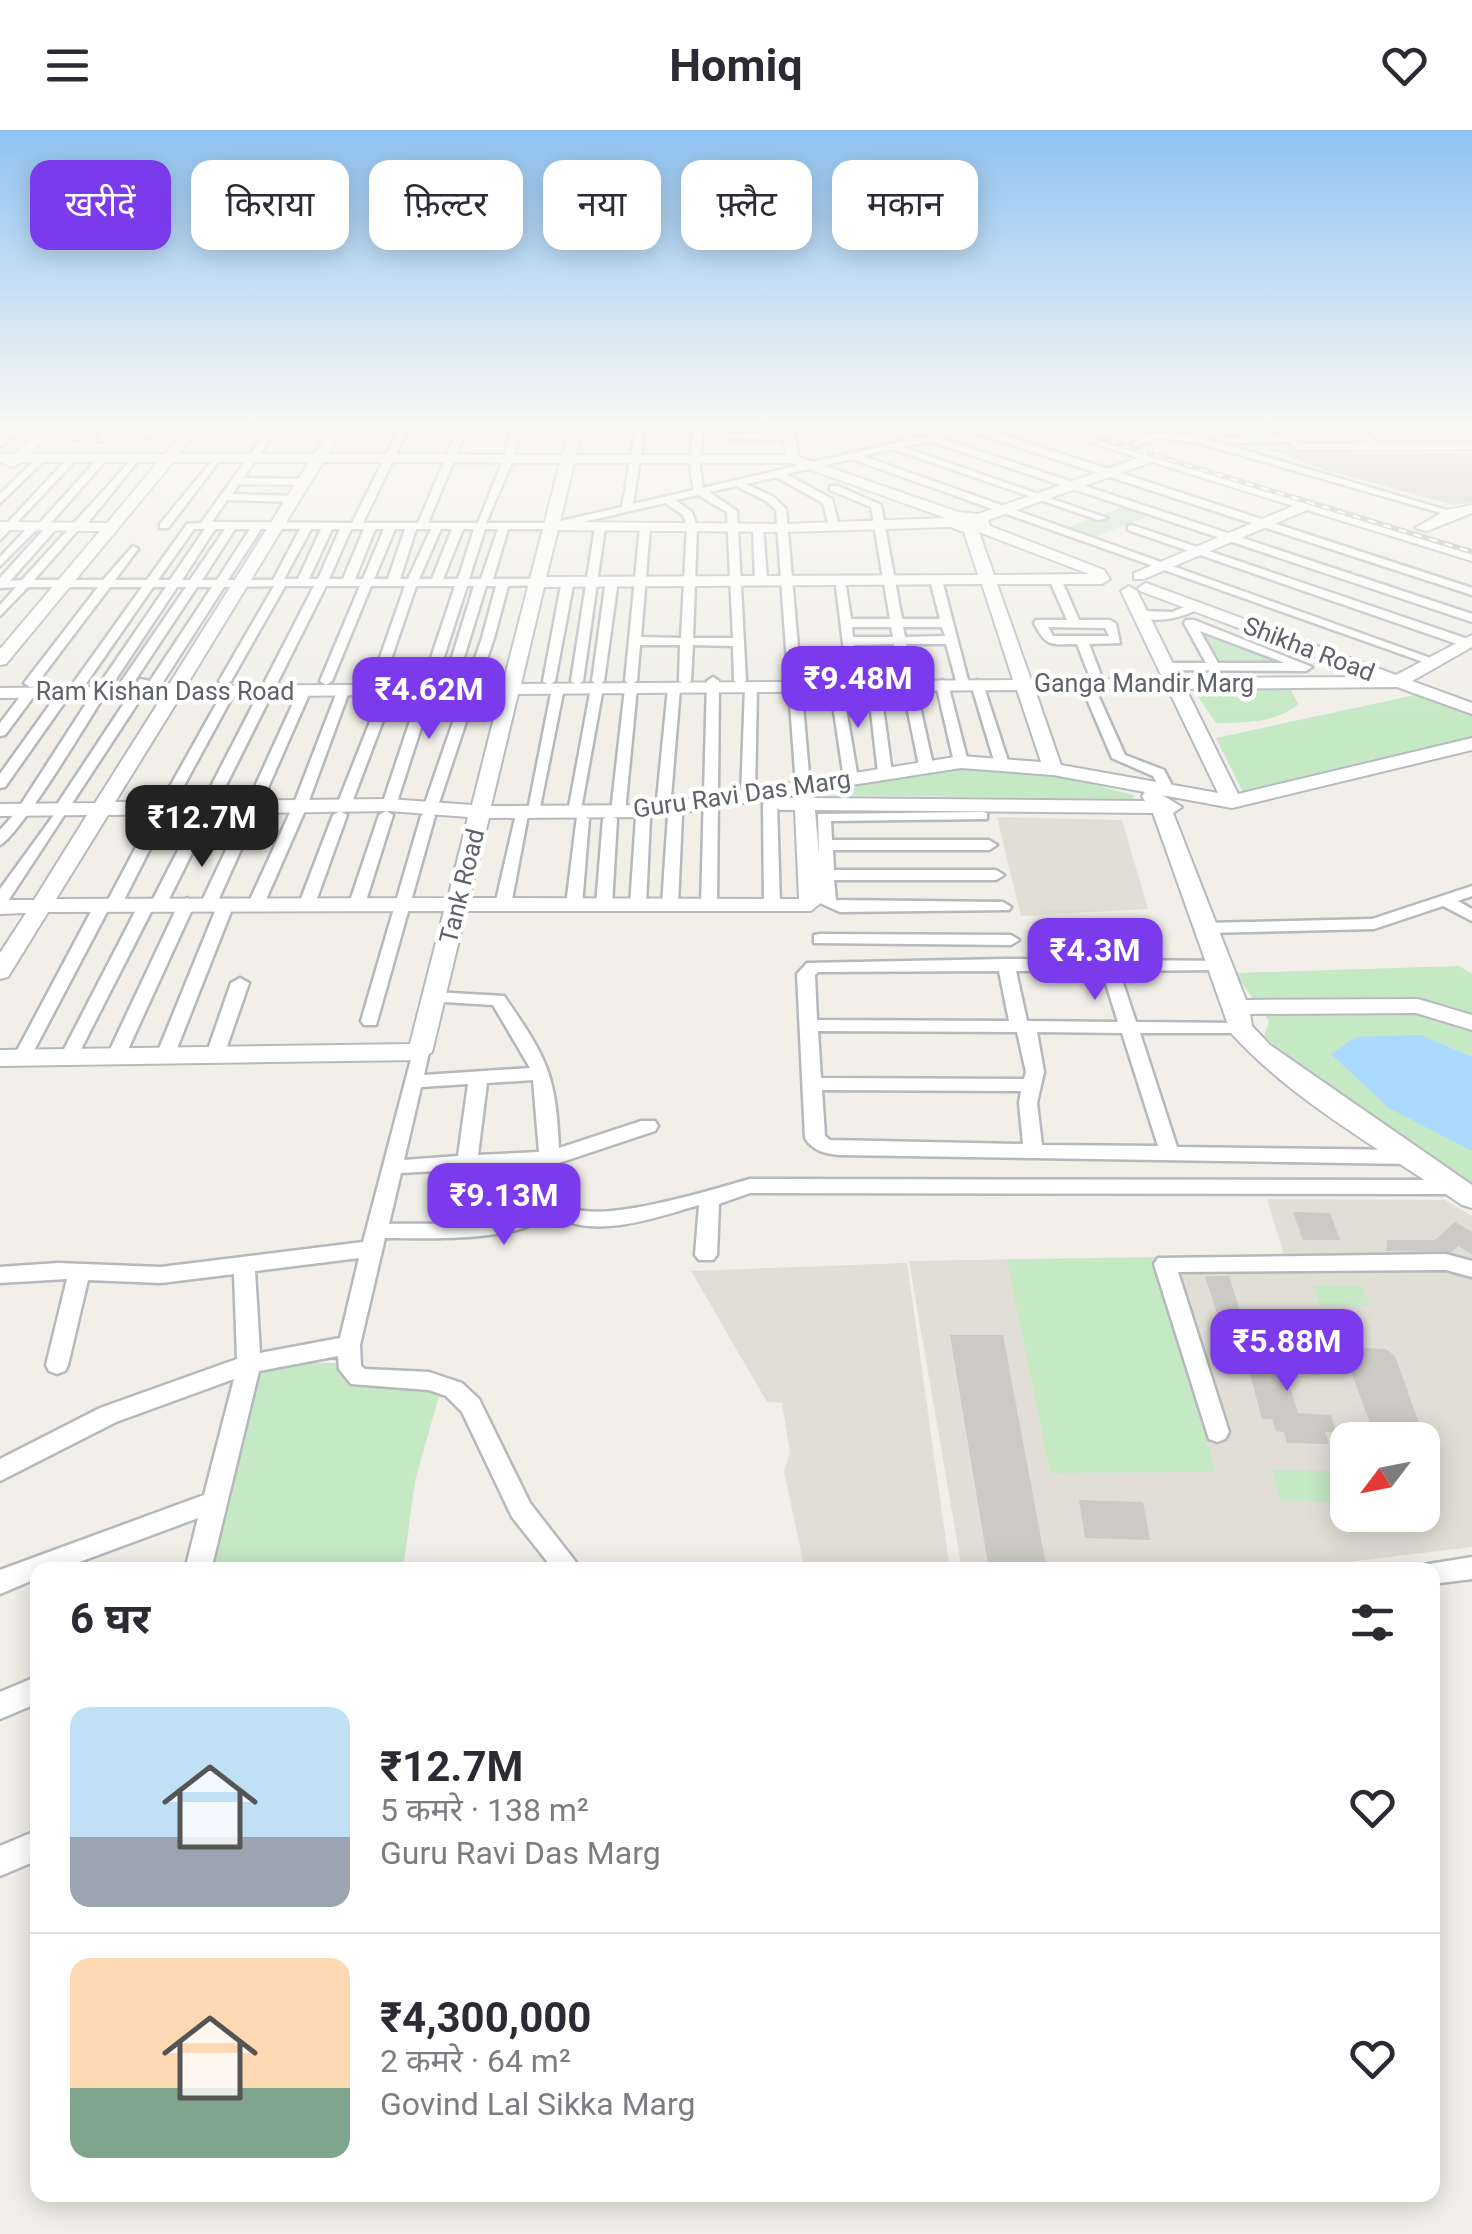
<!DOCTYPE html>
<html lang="hi">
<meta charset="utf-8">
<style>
body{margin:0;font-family:Roboto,"Noto Sans Devanagari",sans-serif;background:#f7f7f7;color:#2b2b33;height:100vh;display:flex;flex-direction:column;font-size:38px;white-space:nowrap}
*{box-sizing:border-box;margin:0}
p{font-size:32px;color:#7c7c81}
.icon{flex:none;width:55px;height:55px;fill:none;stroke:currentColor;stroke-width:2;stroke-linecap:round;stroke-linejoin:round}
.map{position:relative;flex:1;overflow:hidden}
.panel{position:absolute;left:30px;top:1432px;width:1410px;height:640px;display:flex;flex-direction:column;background:#fff;border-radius:20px;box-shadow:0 5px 25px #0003}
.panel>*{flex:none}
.banner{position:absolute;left:30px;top:30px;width:1412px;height:90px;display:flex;gap:20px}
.needle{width:65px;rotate:238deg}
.fabs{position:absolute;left:1330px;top:1292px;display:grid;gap:20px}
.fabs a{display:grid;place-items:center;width:110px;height:110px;border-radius:20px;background:#fff;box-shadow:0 5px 25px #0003;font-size:50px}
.price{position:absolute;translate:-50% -85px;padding:0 22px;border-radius:20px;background:#7c3aed;color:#fff;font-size:32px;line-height:65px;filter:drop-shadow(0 2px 5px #0008)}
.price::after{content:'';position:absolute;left:50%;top:60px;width:30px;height:22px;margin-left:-15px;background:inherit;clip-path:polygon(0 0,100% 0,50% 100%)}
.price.on{background:#222;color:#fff}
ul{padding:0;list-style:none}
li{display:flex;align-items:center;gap:30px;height:250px;padding:0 40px}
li+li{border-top:2px solid #e1e1e2}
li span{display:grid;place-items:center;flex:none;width:280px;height:200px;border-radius:20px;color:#555}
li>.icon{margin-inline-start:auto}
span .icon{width:120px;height:120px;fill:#fffc;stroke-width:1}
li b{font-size:42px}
h2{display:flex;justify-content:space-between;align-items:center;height:120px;padding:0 40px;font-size:42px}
.pill{padding:0 35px;border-radius:20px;background:#fff;box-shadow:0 5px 25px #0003;font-size:35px;line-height:90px}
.pill.on{background:#7c3aed;color:#fff}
header{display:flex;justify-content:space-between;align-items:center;height:130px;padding:0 40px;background:#fff;font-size:45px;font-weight:700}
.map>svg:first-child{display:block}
</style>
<header><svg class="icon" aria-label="menu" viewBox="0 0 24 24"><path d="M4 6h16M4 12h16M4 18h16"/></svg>Homiq<svg class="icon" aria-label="heart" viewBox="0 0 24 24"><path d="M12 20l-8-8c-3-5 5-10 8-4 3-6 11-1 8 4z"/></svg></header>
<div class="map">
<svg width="1472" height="2104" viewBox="0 0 1472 2104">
<rect width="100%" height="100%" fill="#f1efe8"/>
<polygon fill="#fef7e0" points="48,297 183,297 162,323 22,323"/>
<g fill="#e1ded6" fill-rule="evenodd">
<polygon points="997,687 1122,690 1148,779 1021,786"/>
<path d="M 1267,1069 L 1445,1070 L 1472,1086 L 1472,1417 L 1282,1440 L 962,1440 L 909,1131 L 1284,1125 ZM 1348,1310 L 1422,1310 L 1422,1385 L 1348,1385 Z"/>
<polygon points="907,1133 950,1440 805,1440 784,1342 790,1323 782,1273 767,1272 691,1141"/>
</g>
<g fill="#c5e8c5">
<polygon points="1130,374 1157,383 1091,408 1064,399"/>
<polygon points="1198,498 1297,535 1215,532"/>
<path d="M 1189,554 L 1289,556 L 1298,574 C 1275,594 1245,592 1216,593 Z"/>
<polygon points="1415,565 1472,586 1472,607 1243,662 1216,608"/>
<polygon points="937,639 1046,642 1133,665 1134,669 814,665"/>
<polygon points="1459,836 1472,844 1472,1062 1354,986 1264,906 1269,891 1235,843"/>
<polygon points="1152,1128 1216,1342 1050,1343 1007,1129"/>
<polygon points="1313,1156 1361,1156 1370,1176 1321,1176"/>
<polygon points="264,1233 354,1233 358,1248 442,1255 415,1351 403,1440 195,1440 209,1374"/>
<polygon points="1271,1340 1329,1341 1340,1371 1281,1371"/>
</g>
<polygon fill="#aadaff" points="1421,905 1472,927 1472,1021 1389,978 1331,924 1356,907"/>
<g fill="#cccac5">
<polygon points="1267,319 1291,319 1298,324 1472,323 1472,372 1453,375 1322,339"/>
<polygon points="1293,1082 1330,1083 1340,1110 1303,1110"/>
<polygon points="1455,1092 1472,1102 1472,1124 1458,1116 1452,1122 1386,1121 1387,1110 1435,1110"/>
<polygon points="1205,1146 1229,1146 1243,1190 1219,1190"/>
<polygon points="950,1205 1003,1205 1047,1440 989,1440"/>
<polygon points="1260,1215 1300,1216 1303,1226 1315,1226 1322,1245 1286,1244 1298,1283 1331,1285 1336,1302 1325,1302 1329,1314 1287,1313 1284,1302 1276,1301 1272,1289 1262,1289 1248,1236 1257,1236 1254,1224 1262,1224"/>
<polygon points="1342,1217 1386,1219 1395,1226 1425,1310 1376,1310"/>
<polygon points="1079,1370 1143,1372 1150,1410 1085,1408"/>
</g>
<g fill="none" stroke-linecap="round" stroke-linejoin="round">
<g stroke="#b5b8bc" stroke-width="5">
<g id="street">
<polygon points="15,297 25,297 0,317 0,309"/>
<polygon points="79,297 89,297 78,309 72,309"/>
<polygon points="106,297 116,297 103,311 97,311"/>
<polygon points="148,297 158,297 147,309 141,309"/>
<path d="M 270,297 L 279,297 L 243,348 L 304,349 L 309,352 L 304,355 L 239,354 L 232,364 L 294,366 L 299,369 L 294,372 L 227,370 L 212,392 L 352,393 L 400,297 L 409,297 L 363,393 L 418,393 L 459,297 L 468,297 L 428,393 L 478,393 L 503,330 L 512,297 L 521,297 L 513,330 L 486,393 L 552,393 L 622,377 L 636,297 L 645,297 L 633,374 L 694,360 L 690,338 L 693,297 L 702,297 L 700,338 L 703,358 L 907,310 L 873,297 C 890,297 906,308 923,307 C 944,305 959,297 980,297 L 1472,458 L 1472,465 L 969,301 L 940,308 L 1472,484 L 1472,492 L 929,311 L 903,317 L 1107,388 L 1098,390 L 893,319 L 863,326 L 1439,531 L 1429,534 L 852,329 L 786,344 L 832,369 L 839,396 L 834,399 L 829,396 L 823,373 L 776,347 L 746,354 L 774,367 L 786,379 L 810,656 L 803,660 L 796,656 L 776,380 L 766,371 L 736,356 L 709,362 L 737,381 L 746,551 L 740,555 L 734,551 L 733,516 L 693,515 L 691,551 L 685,555 L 679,551 L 680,515 L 640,515 L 637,551 L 632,554 L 637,558 L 625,682 L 618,686 L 611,682 L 625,558 L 630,554 L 625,551 L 640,397 L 645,394 L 650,397 L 641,507 L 681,508 L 687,397 L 683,385 L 665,373 L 552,399 L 508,399 L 493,449 L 537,449 L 543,452 L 537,455 L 508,456 L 494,508 L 437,679 L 433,683 L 435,686 L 376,895 L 364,895 L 361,891 L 421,686 L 425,682 L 423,679 L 482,508 L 496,456 L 486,456 L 457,550 L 451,554 L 445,550 L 474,456 L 467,456 L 396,675 L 389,679 L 382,675 L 455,456 L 416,456 L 384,550 L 378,554 L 372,550 L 405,456 L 371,456 L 332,551 L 326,555 L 320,551 L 360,456 L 326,456 L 167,773 L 165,776 L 154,776 L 75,931 L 63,931 L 60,927 L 139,774 L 141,771 L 152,771 L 314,456 L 285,456 L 231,551 L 225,555 L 219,551 L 274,456 L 224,457 L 161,555 L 151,553 L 8,771 L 0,776 L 0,759 L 56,682 L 54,679 L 140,549 L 150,551 L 212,457 L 197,457 L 132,555 L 122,555 L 121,552 L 186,457 L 177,457 L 112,555 L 102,555 L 101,552 L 166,457 L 153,457 L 85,555 L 75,555 L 74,552 L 142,457 L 110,457 L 35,556 L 30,557 L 24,553 L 98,457 L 28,457 L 0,486 L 0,475 L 16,457 L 0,458 L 0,448 L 45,398 L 38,398 L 0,436 L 0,427 L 29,396 L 37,396 L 100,326 L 106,326 L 106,330 L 50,394 L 57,394 L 57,398 L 10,451 L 22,450 L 135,326 L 138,331 L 83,399 L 78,400 L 34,450 L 103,450 L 133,416 L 138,419 L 115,450 L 147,450 L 187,394 L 201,393 ZM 698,365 L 727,382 L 733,508 L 693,508 L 697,397 L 692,382 L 675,370 ZM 194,399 L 205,399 L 170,450 L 158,450 ZM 215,399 L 225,399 L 190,450 L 182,450 ZM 235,399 L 250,399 L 217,450 L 202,450 ZM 261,399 L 300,399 L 273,450 L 228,450 ZM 311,399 L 321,399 L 298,449 L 284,449 ZM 332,399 L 340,399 L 318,449 L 309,449 ZM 351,399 L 364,399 L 343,449 L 329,449 ZM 375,399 L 384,399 L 363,449 L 355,449 ZM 395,399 L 405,399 L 388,449 L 374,449 ZM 416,399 L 431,399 L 408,449 L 400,449 ZM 441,399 L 452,399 L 432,449 L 419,449 ZM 463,399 L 474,399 L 458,449 L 443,449 ZM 485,399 L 498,399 L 481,449 L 469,449 Z"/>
<polygon points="1275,297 1285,297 1301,314 1367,313 1350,297 1360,297 1377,313 1472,313 1472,319 1298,320 1288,312 1222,313 1217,310 1222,307 1283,306"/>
<polygon points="1156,302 1199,307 1457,383 1448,385 1195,312 1157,308 1137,316 1132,313"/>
<polygon points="728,304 789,304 794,307 789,310 725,309"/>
<polygon points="39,326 47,328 0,373 0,364"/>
<polygon points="70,326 78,328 0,410 0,401"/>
<polygon points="216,326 221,329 168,398 160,398 160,394"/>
<path d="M 830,356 L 838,356 L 881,375 L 902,489 L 940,489 L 930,450 L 936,447 L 942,450 L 969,554 L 963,558 L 957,554 L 946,514 L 906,514 L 933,635 L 931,638 L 919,635 L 894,514 L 854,515 L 860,555 L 854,559 L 848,555 L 835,448 L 845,450 L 851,489 L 890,489 L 871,377 L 830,360 ZM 852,497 L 891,497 L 893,507 L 853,507 ZM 903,497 L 942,497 L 945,506 L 905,507 Z"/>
<polygon points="600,394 605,397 583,551 577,555 571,551 595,397"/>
<polygon points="758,394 763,397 767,450 761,453 755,450 753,397"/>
<polygon points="1132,395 1471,510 1472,515 1463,516 1128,400 1128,396"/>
<path d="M 1055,446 L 1061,449 L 1079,490 L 1110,490 L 1116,494 L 1120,513 L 1089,514 L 1104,553 L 1094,556 L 1125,625 L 1164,640 L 1176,663 L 1174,666 L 1164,666 L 1153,646 L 1112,628 L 1080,553 L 1091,550 L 1077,514 C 1050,514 1047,518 1034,493 L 1036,490 L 1067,490 L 1049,449 ZM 1048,497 L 1105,498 L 1109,506 L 1053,506 Z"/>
<polygon points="568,447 574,450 555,551 549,555 543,551 562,450"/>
<polygon points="612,447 618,450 604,551 599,555 603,558 580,685 589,689 582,775 574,780 566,775 577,686 568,682 591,558 596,554 592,551 606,450"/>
<path d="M 1197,472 L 1203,476 L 1201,478 C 1180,488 1156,495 1135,485 L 1141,481 L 1172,482 Z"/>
<path d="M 1186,490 L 1194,490 L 1312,537 L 1306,541 L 1162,540 L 1162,534 L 1166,533 L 1206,533 L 1184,493 ZM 1200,501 L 1285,533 L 1218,533 Z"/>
<polygon points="713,547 719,551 717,775 709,780 701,775 707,551"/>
<polygon points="942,550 948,554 968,632 966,635 954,632 936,554"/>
<polygon points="977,550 983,554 1009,634 1007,637 995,634 971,554"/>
<polygon points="836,551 842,555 858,649 851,653 844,649 830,555"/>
<polygon points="874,551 880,555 892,643 885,647 878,643 868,555"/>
<polygon points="751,553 757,557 755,667 748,671 741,667 745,557"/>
<polygon points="558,554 564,558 539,682 528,685 511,775 509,778 497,778 495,775 515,688 527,685 552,558"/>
<polygon points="674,554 680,558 670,680 663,684 656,680 668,558"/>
<polygon points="344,555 350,559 307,676 264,774 256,779 250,777 248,774 293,676 338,559"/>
<polygon points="389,555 395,559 351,675 339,678 337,675 383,559"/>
<polygon points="230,556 236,560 173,676 161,679 159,676 224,560"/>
<polygon points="305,556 311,560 260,676 248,679 246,676 299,560"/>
<path d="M 96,558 L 107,561 C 89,590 20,705 0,715 L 0,700 L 16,682 Z"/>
<polygon points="26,559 37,562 5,605 0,606 0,593"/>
<polygon points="61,559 72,562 5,657 0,658 0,644"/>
<polygon points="770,670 777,674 780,775 772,780 764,775 763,674"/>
<polygon points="160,681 167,685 122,774 120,777 109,778 28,932 16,932 13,928 95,774 97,771 108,770 153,685"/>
<polygon points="340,681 347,685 315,774 307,779 301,777 299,774 333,685"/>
<polygon points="386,681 393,685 365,774 357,779 351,777 349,774 379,685"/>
<polygon points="675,681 682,685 678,775 670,780 662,775 668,685"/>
<polygon points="249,682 256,686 217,773 215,776 203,776 201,773 242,686"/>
<polygon points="982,682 987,683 987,689 831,691 832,710 989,710 997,715 989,720 833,720 834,740 996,740 1004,745 996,750 834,750 836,770 1003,772 1011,777 1009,780 840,782 820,773 818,684"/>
<polygon points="643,684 650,688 646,775 638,780 630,775 636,688"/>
<polygon points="610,685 617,689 612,775 604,780 596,775 603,689"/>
<polygon points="1472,756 1472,766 1458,771 1472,779 1472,791 1443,776 1374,799 1204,803 1196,798 1204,793 1372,789"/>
<polygon points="187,768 195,773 125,926 122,930 110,930 107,926 179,773"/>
<polygon points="226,769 234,774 174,926 171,930 159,930 156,926 218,774"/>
<polygon points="820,804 1011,805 1019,810 1011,815 814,813 814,805"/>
<path d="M 1006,829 L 1226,831 L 1228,835 L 1220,840 L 1119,841 L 1136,892 L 1240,893 L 1249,898 L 1240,903 L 1140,903 L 1177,1017 L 1410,1020 L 1420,1027 L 1410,1034 L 838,1025 C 824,1023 813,1021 805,1008 L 797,844 L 807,833 ZM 999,841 L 1009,891 L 817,890 L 815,845 L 818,842 ZM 1016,841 L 1102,841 L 1118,892 L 1027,891 ZM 818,901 L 1017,902 L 1026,942 L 1024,949 L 821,948 ZM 1037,902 L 1122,903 L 1158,1016 L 1042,1015 L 1037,973 L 1044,942 ZM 822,960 L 1021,961 L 1019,973 L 1023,1014 L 830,1010 L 825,1006 Z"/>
<polygon points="240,848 249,853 224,925 215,931 209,929 206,925 231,853"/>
<path d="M 434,862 L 504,866 C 546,927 556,943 559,1018 L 641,991 L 655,991 L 658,996 L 655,1001 L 559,1033 L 555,1065 C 561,1070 567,1076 574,1079 C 611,1091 711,1060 750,1049 L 1454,1050 L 1464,1057 L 1454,1064 L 750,1063 L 719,1074 L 717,1125 L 713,1130 L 699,1130 L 695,1125 L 699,1075 C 654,1088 590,1112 549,1082 C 528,1113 421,1108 385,1108 L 360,1215 L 361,1236 L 365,1239 L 429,1242 L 462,1253 L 479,1269 L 530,1373 L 582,1440 L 554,1440 L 512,1387 L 462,1282 L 446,1266 L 429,1260 L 351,1254 L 339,1239 L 338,1226 L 259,1241 L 211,1440 L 185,1440 L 198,1388 L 58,1440 L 38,1440 L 38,1448 L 0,1464 L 0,1440 L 204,1365 L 234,1249 L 116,1292 L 0,1351 L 0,1329 L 100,1278 L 237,1229 L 234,1144 L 161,1153 L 88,1150 L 68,1235 L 65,1241 L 57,1244 L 49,1241 L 46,1235 L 67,1149 L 0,1153 L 0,1137 L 58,1133 L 161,1137 L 363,1112 L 414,918 L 426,918 L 429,922 L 424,945 L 530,938 L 493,875 L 428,871 L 425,867 ZM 533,950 L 539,1022 L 478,1025 L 487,953 ZM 468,954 L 458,1026 L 404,1030 L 421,957 ZM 539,1035 L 532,1074 C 512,1098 420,1093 389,1094 L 401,1043 ZM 359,1128 L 340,1208 L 260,1223 L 255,1141 Z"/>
<polygon points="1446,1124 1472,1131 1472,1147 1446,1140 1178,1142 1229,1302 1225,1309 1217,1312 1209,1309 1154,1134 1158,1128"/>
<polygon points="1472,1427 1472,1449 1432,1454 1432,1440 1421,1440 1423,1435"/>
<polygon points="38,1546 38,1573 0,1589 0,1562"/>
<polygon points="38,1700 38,1730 0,1746 0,1716"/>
</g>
</g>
<g stroke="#b6babf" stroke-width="4">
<g id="secondary">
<path d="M 44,297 L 57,297 L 29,324 L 165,324 L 189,297 L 201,297 L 179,324 L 314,324 L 332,297 L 344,297 L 328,324 L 563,325 L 570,297 L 582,297 L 576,325 L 786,325 L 781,297 L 793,297 L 799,327 L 958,382 L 978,384 L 1138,328 L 1046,297 L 1064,297 L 1472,421 L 1472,431 L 1307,380 L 1144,449 L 1134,449 L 1134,443 L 1293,376 L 1152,332 L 988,390 L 990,396 L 1104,440 L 1110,449 L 1102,454 L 997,454 L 1031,550 L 1163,549 L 1121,461 L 1129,456 L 1137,461 L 1180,548 L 1369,547 L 1140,461 L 1138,458 L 1146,453 L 1396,545 L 1472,505 L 1472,517 L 1412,551 L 1472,573 L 1472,584 L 1397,557 L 1186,559 L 1238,664 L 1472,608 L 1472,620 L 1232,678 L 1162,665 L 1182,677 L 1173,683 L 1246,870 L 1418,869 L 1472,885 L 1472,900 L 1416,883 L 1250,884 L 1252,896 L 1270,915 L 1472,1055 L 1472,1078 L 1462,1075 C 1387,1023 1292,971 1231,903 L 1153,683 L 815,680 L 823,771 L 811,781 L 466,781 L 432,922 L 420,930 L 0,936 L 0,920 L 410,914 L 444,781 L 48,782 L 8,847 L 0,849 L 0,823 L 26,783 L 0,784 L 0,770 L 34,770 L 87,685 L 0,686 L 0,674 L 95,673 L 162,567 L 0,568 L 0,558 L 168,556 L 309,332 L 173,332 L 6,534 L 0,535 L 0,519 L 100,401 L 0,400 L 0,392 L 107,393 L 158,332 L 21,332 L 12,337 L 0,332 L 0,324 L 14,324 ZM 323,332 L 560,333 L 503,554 L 186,556 ZM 574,333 L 792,333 L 946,388 L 785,394 L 560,392 ZM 950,397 L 964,402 L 978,445 L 546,447 L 558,400 L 785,402 ZM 979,402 L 1089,444 L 994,445 ZM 982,454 L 1013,550 L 521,554 L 544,457 ZM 1168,559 L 1218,663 L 1061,635 L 1035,560 ZM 1017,560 L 1041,632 L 961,626 L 654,675 L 491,676 L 518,564 ZM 500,564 L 472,675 L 389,669 L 115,672 L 180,567 ZM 961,638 L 1053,645 L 1145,662 L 1142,666 L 1145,671 L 814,668 L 813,661 ZM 794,665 L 794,668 L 780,668 L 770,674 L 780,680 L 795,680 L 799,769 L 469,768 L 489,688 L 654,687 ZM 389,681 L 468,687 L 448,768 L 56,769 L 108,685 Z"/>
<polygon points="1472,375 1472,383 1427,401 1415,398 1447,380"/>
</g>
</g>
<use href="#street" fill="#fff" fill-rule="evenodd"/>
<use href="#secondary" fill="#fff" fill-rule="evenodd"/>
<g stroke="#b6b7b8" stroke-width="5">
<polyline id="rail" points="1062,297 1472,422"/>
</g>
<use href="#rail" stroke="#fff" stroke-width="2.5" stroke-dasharray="8" stroke-linecap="butt"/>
</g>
<linearGradient id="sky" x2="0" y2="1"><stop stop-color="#8fc3f1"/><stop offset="0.5" stop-color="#f9f8f5"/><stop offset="1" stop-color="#f9f8f5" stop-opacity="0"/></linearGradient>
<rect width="1472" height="591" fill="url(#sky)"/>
<g text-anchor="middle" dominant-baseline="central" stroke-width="9" stroke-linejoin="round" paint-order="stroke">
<g font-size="25" fill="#5f6368" stroke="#fff">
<text transform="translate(1309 519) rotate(21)">Shikha Road</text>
<text x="1144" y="553">Ganga Mandir Marg</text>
<text x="165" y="561">Ram Kishan Dass Road</text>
<text transform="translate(742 664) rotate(-8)">Guru Ravi Das Marg</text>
<text transform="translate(462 756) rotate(-76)">Tank Road</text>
</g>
</g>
</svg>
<div class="fabs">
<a><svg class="needle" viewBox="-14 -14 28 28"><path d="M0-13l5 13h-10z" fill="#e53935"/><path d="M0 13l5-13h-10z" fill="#7c7c81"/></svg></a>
</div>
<b class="price" style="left:858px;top:601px">₹9.48M</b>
<b class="price" style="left:429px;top:612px">₹4.62M</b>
<b class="price on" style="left:202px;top:740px">₹12.7M</b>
<b class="price" style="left:1095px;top:873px">₹4.3M</b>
<b class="price" style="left:504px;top:1118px">₹9.13M</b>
<b class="price" style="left:1287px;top:1264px">₹5.88M</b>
<div class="banner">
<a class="pill on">खरीदें</a>
<a class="pill">किराया</a>
<a class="pill">फ़िल्टर</a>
<a class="pill">नया</a>
<a class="pill">फ़्लैट</a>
<a class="pill">मकान</a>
</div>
<section class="panel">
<h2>6 घर<svg class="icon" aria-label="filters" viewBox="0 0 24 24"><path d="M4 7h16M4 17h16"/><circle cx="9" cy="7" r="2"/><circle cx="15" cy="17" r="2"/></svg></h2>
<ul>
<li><span style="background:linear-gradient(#bfe0f5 65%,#9aa5b1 0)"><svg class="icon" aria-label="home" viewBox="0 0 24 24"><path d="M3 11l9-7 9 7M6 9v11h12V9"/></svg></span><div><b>₹12.7M</b><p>5 कमरे · 138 m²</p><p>Guru Ravi Das Marg</p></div><svg class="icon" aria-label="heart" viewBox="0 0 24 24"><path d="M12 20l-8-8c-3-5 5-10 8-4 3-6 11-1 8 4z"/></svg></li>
<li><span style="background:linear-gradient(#ffd9b3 65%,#7fa58c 0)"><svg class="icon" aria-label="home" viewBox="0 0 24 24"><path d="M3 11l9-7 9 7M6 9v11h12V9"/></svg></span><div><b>₹4,300,000</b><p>2 कमरे · 64 m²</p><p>Govind Lal Sikka Marg</p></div><svg class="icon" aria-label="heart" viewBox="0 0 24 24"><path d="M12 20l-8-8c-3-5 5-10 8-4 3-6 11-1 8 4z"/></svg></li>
</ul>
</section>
</div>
